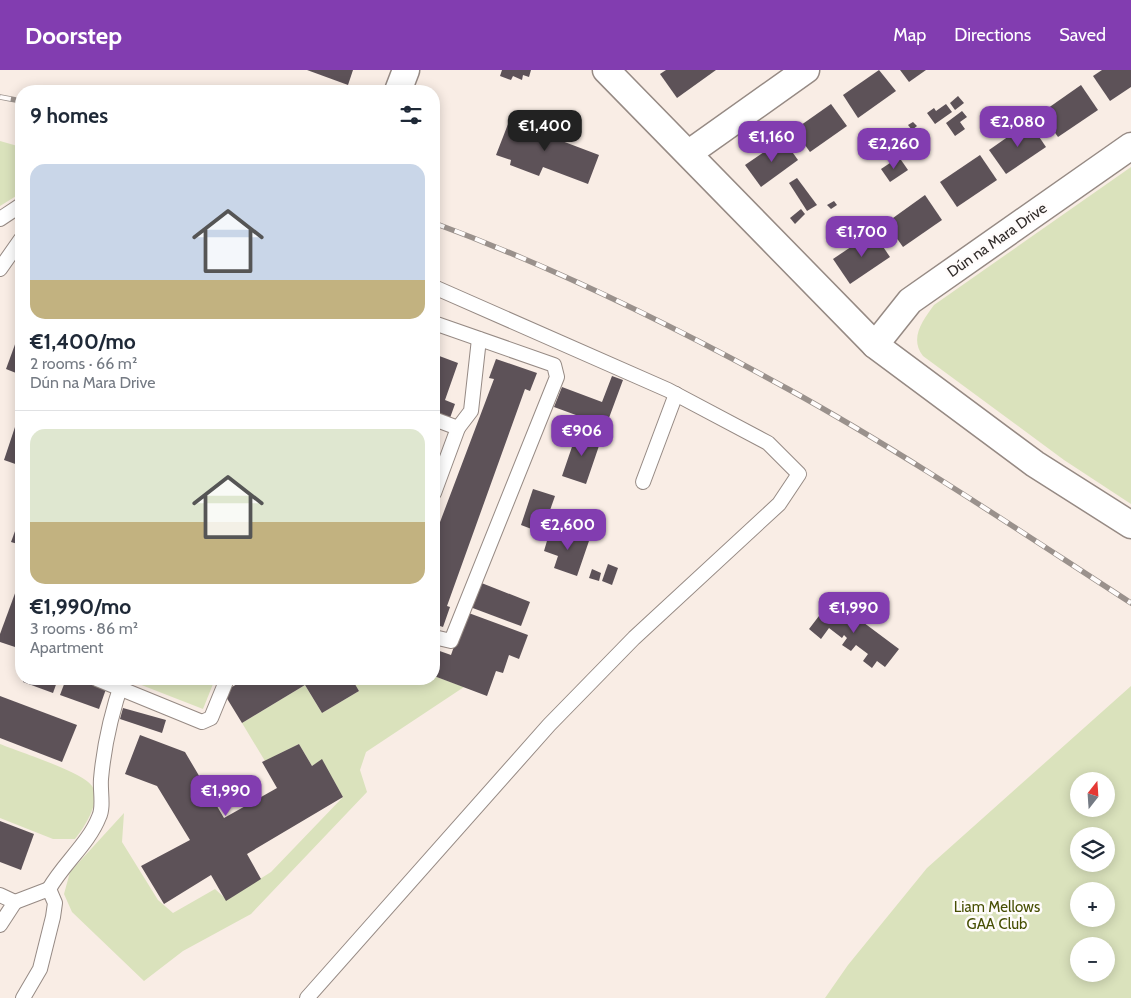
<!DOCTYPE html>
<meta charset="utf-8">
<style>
body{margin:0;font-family:Cabin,sans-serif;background:#f6f6f7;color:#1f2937;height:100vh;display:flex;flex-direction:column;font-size:19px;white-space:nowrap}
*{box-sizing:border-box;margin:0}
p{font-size:16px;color:#747a83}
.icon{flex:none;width:28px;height:28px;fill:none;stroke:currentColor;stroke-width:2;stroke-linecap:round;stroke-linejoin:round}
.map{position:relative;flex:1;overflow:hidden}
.drawer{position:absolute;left:15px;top:15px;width:425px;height:600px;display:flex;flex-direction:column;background:#fff;border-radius:20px;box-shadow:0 2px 12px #0003}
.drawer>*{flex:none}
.needle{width:32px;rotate:17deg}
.buttons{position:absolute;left:1070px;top:702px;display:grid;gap:10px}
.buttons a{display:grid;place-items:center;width:45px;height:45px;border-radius:50%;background:#fff;box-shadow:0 2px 12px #0003;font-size:25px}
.price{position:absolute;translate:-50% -42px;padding:0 11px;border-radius:10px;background:#823db0;color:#fff;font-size:16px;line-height:32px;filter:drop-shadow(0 1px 2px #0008)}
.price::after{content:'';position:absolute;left:50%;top:30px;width:15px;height:11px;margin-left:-8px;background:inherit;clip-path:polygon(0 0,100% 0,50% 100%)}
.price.selected{background:#222;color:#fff}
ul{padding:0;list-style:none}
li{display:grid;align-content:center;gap:10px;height:265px;padding:0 15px}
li+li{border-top:1px solid #e0e1e3}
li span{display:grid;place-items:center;height:155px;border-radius:15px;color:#555}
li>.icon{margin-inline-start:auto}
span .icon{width:90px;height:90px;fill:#fffc;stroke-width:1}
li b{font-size:21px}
h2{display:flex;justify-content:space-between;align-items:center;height:60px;padding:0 15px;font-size:21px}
header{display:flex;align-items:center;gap:30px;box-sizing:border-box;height:70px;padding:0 25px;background:#823db0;color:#fff}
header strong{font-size:24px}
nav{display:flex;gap:28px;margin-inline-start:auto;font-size:18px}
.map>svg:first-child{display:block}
</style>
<header>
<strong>Doorstep</strong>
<nav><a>Map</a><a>Directions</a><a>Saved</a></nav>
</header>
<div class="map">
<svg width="1131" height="928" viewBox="0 0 1131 928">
<rect width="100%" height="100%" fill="#f9ede5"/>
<g fill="#dae2bc" fill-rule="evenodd">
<polygon points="0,71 21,77 21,123 0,136"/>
<path d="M 1131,97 L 1131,434 L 1064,390 L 923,286 C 909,268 923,250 934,235 Z"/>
<polygon points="434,606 464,617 366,682 360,700 367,722 251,844 183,881 144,911 72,842 64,824 70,802 124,743 122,772 158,830 173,843 215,819 227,830 271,802 343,727 322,690 312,696 299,674 265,691 242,653 305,615 322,643 359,621 352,609 434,609"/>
<polygon points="126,609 215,609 203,639"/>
<path d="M 1131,616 L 1131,928 L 825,928 L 848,895 L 927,798 ZM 1079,711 L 1106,711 L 1106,739 L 1079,739 ZM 1079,766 L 1106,766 L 1106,794 L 1079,794 ZM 1106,821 L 1106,849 L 1079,849 L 1079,821 ZM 1079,876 L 1106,876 L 1106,904 L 1079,904 Z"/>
<path d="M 0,674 C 19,682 81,701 92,716 C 102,731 84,758 75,769 L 53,769 L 0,748 Z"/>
</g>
<g fill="#5d5258">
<polygon points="307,0 353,0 348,15"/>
<polygon points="502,0 531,0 529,7 523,5 522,10 513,6 511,10 500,6"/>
<polygon points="666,0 716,0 677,28 660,4"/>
<polygon points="879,0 896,21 858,48 843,25"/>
<polygon points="900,0 926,0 909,12"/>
<polygon points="1102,0 1131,0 1131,17 1110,31 1093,6"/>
<polygon points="1081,15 1098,40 1058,67 1041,43"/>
<polygon points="958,26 964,33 955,40 950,33"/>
<polygon points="831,34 847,56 810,82 794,60"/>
<polygon points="946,34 952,42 935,54 927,43 934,38 936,41"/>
<polygon points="962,41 967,47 960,52 965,59 955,66 946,53"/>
<polygon points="510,49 525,55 527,50 556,61 554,68 599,85 588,114 543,97 539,106 510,95 511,90 496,85"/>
<polygon points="913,52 917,56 912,60 908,55"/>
<polygon points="1029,52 1046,77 1006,104 989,80"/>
<polygon points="897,63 905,73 885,87 878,77"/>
<polygon points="783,69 798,90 761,117 745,95"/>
<polygon points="980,85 997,110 957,137 940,112"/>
<polygon points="899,87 908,100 890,112 881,99"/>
<polygon points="797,108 817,135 807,141 789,113"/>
<polygon points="925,125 942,150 903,177 886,153"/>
<polygon points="834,131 837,135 831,139 827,135"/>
<polygon points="801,139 805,144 795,154 790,148"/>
<polygon points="873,162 890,187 850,214 833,189"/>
<polygon points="21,258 21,305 6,299"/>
<polygon points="434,284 458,293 445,330 455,334 450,348 434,342 438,328 434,327"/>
<polygon points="496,289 537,303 530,321 525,319 447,536 450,537 443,557 434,554 434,468 494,309 489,308"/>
<polygon points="612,306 623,310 606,356 554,337 562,317 602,332"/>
<polygon points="18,348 21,349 21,396 4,390"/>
<polygon points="581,360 602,367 586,414 562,406 575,368 578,369"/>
<polygon points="533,419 555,426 542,463 521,455"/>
<polygon points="21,445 21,475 11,472"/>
<polygon points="557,446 569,450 564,466 551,461"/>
<polygon points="567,460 590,468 577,506 554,498 558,486 544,481 549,464 564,469"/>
<polygon points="608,494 618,498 612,515 602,511"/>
<polygon points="592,499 601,503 599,511 589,508"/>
<polygon points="21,507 21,579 0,572 0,564"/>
<polygon points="479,512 530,532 521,556 470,537"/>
<polygon points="832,529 899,579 885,597 877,591 872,598 863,591 868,584 856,575 851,581 842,575 847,568 844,565 842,568 829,558 821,569 809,559"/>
<polygon points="466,542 528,565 519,589 509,585 503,603 496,601 487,626 434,606 434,579 451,585"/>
<polygon points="24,609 58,609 53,623 23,612"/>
<polygon points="66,609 77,609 106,619 99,639 60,625"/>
<polygon points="246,609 352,609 359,621 322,643 305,615 242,653 223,622"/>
<polygon points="0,626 77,655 62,692 0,668"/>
<polygon points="123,638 166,650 162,663 120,649"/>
<polygon points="140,665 185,682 224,748 277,718 262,692 299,674 312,696 322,689 343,727 247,784 261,809 226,831 211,805 164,834 141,796 190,770 157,716 125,704"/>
<polygon points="0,751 34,764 21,800 0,792"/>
</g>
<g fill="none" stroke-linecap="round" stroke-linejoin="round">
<g stroke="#968a84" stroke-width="16">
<g id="lane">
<polyline points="0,149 21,135"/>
<polyline points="0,199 21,169"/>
<polyline points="434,253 554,295 557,307 451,571 434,567"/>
<polyline points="434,349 458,358 434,423"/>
<polyline points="458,358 471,341 479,269"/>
<polyline points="643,412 676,324"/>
<polyline points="97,609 202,652 211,648 227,609"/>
<path d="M 49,819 C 63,794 89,773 99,747 C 104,737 100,721 101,709 C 104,675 112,641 123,609"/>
<polyline points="0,825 15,832 0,855"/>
<polyline points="15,832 49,819 55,833 53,847 40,899 23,928"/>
<polyline points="307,928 549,655 634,568 779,434 799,404 768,373 668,320 434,217"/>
</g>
</g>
<g stroke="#968a84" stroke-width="29">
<g id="street">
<polyline points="606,0 875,275 1035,394 1131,455"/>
<polyline points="398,21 406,0"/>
<polyline points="689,83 806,0"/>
<polyline points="875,275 910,231 1131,76"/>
</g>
</g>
<use href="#lane" stroke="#fff" stroke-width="14"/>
<use href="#street" stroke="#fff" stroke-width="26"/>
<g stroke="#9a918c" stroke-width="5.5">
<g id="rail">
<polyline points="0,27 21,31"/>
<path d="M 434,153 C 556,198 674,256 788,319 C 906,384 1018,460 1131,533"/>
</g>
</g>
<use href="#rail" stroke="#fffcfb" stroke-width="4" stroke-dasharray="11" stroke-linecap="butt"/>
</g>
<g text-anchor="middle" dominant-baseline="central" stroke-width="5" stroke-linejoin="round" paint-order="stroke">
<g font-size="15" fill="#312c2a" stroke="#fffcfb">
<text transform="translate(997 170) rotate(-35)">Dún na Mara Drive</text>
</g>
<g font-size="15" fill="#474f04" stroke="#fffcfb">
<text x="997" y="837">Liam Mellows<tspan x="997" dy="17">GAA Club</tspan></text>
</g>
</g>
</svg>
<div class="buttons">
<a><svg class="needle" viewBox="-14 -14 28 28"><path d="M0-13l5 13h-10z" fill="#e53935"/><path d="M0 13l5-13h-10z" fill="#747a83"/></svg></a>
<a><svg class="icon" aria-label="layers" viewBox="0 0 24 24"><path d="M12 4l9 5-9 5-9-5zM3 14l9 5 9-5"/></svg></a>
<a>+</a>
<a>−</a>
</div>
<b class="price" style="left:1018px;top:78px">€2,080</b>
<b class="price selected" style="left:545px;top:82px">€1,400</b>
<b class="price" style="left:772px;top:93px">€1,160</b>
<b class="price" style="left:894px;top:100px">€2,260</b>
<b class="price" style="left:862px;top:188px">€1,700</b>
<b class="price" style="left:582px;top:387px">€906</b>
<b class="price" style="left:568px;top:481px">€2,600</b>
<b class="price" style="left:854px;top:564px">€1,990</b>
<b class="price" style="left:226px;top:747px">€1,990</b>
<section class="drawer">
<h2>9 homes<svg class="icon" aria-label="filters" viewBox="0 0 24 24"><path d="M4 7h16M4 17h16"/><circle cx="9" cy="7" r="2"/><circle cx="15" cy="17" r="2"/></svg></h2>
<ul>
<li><span style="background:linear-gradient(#c9d6e8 75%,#c2b280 0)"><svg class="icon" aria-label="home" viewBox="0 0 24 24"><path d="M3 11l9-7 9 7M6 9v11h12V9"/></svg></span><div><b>€1,400/mo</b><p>2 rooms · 66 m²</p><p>Dún na Mara Drive</p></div></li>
<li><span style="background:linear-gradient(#dfe7d0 60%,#c2b280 0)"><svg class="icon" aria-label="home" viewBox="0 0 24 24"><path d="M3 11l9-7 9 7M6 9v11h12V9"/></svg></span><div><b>€1,990/mo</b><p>3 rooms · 86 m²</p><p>Apartment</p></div></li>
</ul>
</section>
</div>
